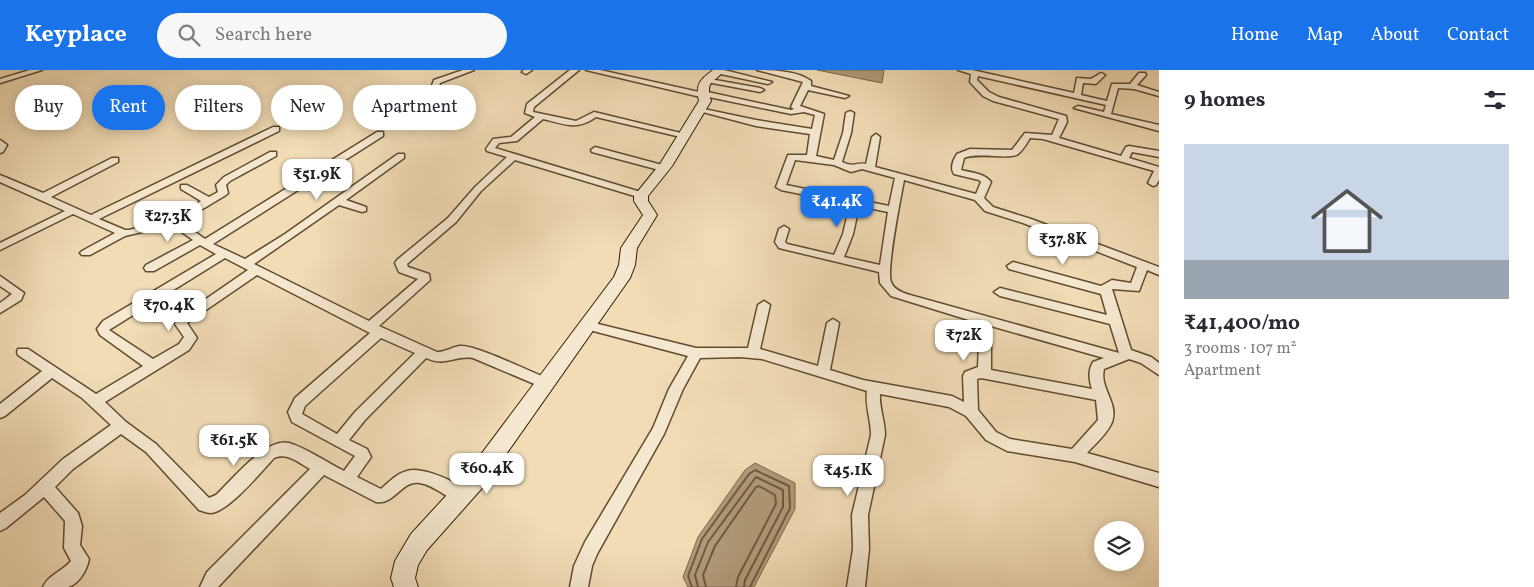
<!DOCTYPE html>
<meta charset="utf-8">
<style>
body{margin:0;font-family:Vollkorn,serif;background:#f7f7f7;color:#2b2b33;height:100vh;display:flex;flex-direction:column;font-size:19px;white-space:nowrap}
*{box-sizing:border-box;margin:0}
p{font-size:16px;color:#7c7c81}
.icon{flex:none;width:28px;height:28px;fill:none;stroke:currentColor;stroke-width:2;stroke-linecap:round;stroke-linejoin:round}
.map{position:relative;flex:1;overflow:hidden}
.drawer{display:flex;flex-direction:column;background:#fff;width:375px}
.drawer>*{flex:none}
.top-card{position:absolute;left:15px;top:15px;width:475px;height:45px;display:flex;gap:10px}
.tools{position:absolute;left:1094px;top:451px;display:grid;gap:10px}
.tools a{display:grid;place-items:center;width:50px;height:50px;border-radius:50%;background:#fff;box-shadow:0 2px 12px #0003;font-size:25px}
.price{position:absolute;translate:-50% -42px;padding:0 11px;border-radius:10px;background:#fff;color:#222;font-size:16px;line-height:32px;filter:drop-shadow(0 1px 2px #0008)}
.price::after{content:'';position:absolute;left:50%;top:30px;width:15px;height:11px;margin-left:-8px;background:inherit;clip-path:polygon(0 0,100% 0,50% 100%)}
.price.active{background:#1a73e8;color:#fff}
ul{padding:0;list-style:none}
li{display:grid;align-content:center;gap:10px;height:265px;padding:0 25px}
li span{display:grid;place-items:center;height:155px;border-radius:0px;color:#555}
li>.icon{margin-inline-start:auto}
span .icon{width:90px;height:90px;fill:#fffc;stroke-width:1}
li b{font-size:21px}
h2{display:flex;justify-content:space-between;align-items:center;height:60px;padding:0 25px;font-size:21px}
.tag{padding:0 18px;border-radius:22px;background:#fff;box-shadow:0 2px 12px #0003;font-size:18px;line-height:45px}
.tag.active{background:#1a73e8;color:#fff}
header{display:flex;align-items:center;gap:30px;box-sizing:border-box;height:70px;padding:0 25px;background:#1a73e8;color:#fff}
header strong{font-size:24px}
nav{display:flex;gap:28px;margin-inline-start:auto;font-size:18px}
.search{width:350px;height:45px;background:#f7f7f7;display:flex;align-items:center;gap:12px;box-sizing:border-box;padding:0 18px;border-radius:28px;color:#7c7c81;font-size:19px}
main{display:flex;flex:1;min-height:0}
.map>svg:first-child{display:block}
</style>
<header>
<strong>Keyplace</strong>
<div class="search"><svg class="icon" aria-label="search" viewBox="0 0 24 24"><circle cx="10" cy="10" r="6"/><path d="M15 15l6 6"/></svg>Search here</div>
<nav><a>Home</a><a>Map</a><a>About</a><a>Contact</a></nav>
</header>
<main>
<div class="map">
<svg width="1159" height="517" viewBox="0 0 1159 517">
<rect width="100%" height="100%" fill="#f1dcb6"/>
<filter id="stains"><feTurbulence type="fractalNoise" baseFrequency=".004" numOctaves="4"/><feColorMatrix values="0 0 0 0 .2 0 0 0 0 .09 0 0 0 0 .02 0 0 0 .5 -.17"/></filter>
<radialGradient id="worn" r=".72"><stop offset=".6" stop-color="#630" stop-opacity="0"/><stop offset="1" stop-color="#630" stop-opacity=".3"/></radialGradient>
<g fill="#b09a78" stroke="#7d6748">
<polygon points="817,0 884,0 882,13"/>
<polygon points="755,393 795,413 795,439 754,517 688,517 683,507 698,467 745,400"/>
</g>
<g fill="none" stroke-linecap="round" stroke-linejoin="round">
<g stroke="#705a3c" stroke-width="2">
<polyline points="692,517 688,506 702,469 749,404 755,400 789,416 790,438 750,517"/>
<polyline points="698,517 695,505 708,472 756,407 783,420 783,437 745,510 744,517"/>
<polyline points="706,517 703,505 715,476 756,417 759,416 775,425 776,434 738,507 736,517"/>
</g>
<g stroke="#614b2e" stroke-width="3">
<g id="street">
<polygon points="30,0 42,0 0,13 0,9"/>
<polygon points="463,0 474,0 440,13 438,20 431,18 434,10"/>
<polygon points="524,0 532,0 526,4 522,2"/>
<path d="M 570,0 L 579,0 L 534,37 L 533,42 L 576,51 L 594,42 L 689,65 L 685,68 L 596,47 C 576,61 565,54 543,49 L 517,71 L 499,73 L 495,78 L 644,123 L 644,127 L 638,127 L 515,90 L 481,121 L 456,152 L 407,194 L 408,197 L 429,204 L 430,210 L 379,256 L 437,282 C 446,282 452,277 460,276 C 477,275 530,302 549,309 L 551,313 L 549,317 L 544,318 L 473,288 C 455,285 445,297 426,288 L 365,350 L 349,370 L 367,379 L 371,387 L 357,407 L 381,419 C 389,412 396,404 407,401 C 422,396 463,413 470,427 L 468,432 L 462,434 C 448,429 436,416 420,413 C 401,410 395,435 376,432 L 324,405 L 218,517 L 200,517 L 207,502 L 310,399 C 299,393 287,382 274,388 C 262,401 228,442 211,443 C 207,443 203,441 199,440 L 146,382 L 121,364 L 73,399 L 55,417 L 78,443 L 82,456 L 80,475 L 89,489 C 87,500 79,514 68,517 C 61,517 50,517 43,517 C 48,505 63,501 71,491 L 64,478 L 65,451 L 44,427 L 6,458 L 0,461 L 0,443 L 25,425 L 63,389 L 111,355 L 82,328 L 52,308 L 5,346 L 0,348 L 0,334 L 42,301 L 18,285 L 17,282 L 18,279 L 28,279 L 96,324 L 143,296 L 100,265 L 97,259 L 103,251 L 216,184 L 200,175 L 154,201 L 146,201 L 144,198 L 146,195 L 193,170 L 172,155 L 125,166 L 90,185 L 82,185 L 80,183 L 82,181 L 115,163 L 73,144 L 0,180 L 0,173 L 65,141 L 0,112 L 0,105 L 43,123 L 112,88 L 118,88 L 118,92 L 51,127 L 91,145 L 273,57 L 279,57 L 279,61 L 99,149 L 125,160 L 129,160 L 171,149 L 201,131 L 181,119 L 181,115 L 187,115 L 209,127 L 218,122 L 216,115 L 224,107 L 270,82 L 276,82 L 276,86 L 230,111 L 226,115 L 228,123 L 226,125 L 181,152 L 205,169 L 377,62 L 383,62 L 383,66 L 213,174 L 245,189 L 285,164 L 398,84 L 404,84 L 404,88 L 346,130 L 366,137 L 366,141 L 362,142 L 339,135 L 254,194 L 369,251 L 418,209 L 399,202 L 395,193 L 397,190 L 448,148 L 475,117 L 507,87 L 487,81 L 486,79 L 493,69 L 511,67 L 535,47 L 525,43 L 527,34 ZM 225,188 L 248,200 L 177,249 L 175,254 L 184,267 L 179,274 L 153,289 L 109,260 ZM 257,205 L 370,263 L 295,328 L 288,342 L 292,352 L 355,386 L 344,401 C 328,393 306,378 289,373 C 266,367 232,410 216,425 L 209,428 L 156,374 L 126,352 L 105,332 L 189,280 L 197,268 L 187,253 ZM 381,268 L 415,283 L 355,342 L 337,364 L 302,344 L 305,336 Z"/>
<path d="M 586,0 L 600,0 L 699,22 L 703,21 L 791,40 L 794,39 L 791,37 L 803,12 L 757,0 C 773,0 798,1 811,11 L 811,16 L 849,26 L 845,28 L 808,20 L 800,36 L 824,44 L 816,86 L 834,90 L 843,63 L 846,43 L 850,41 L 854,43 L 851,63 L 842,92 C 855,98 856,92 866,94 L 872,67 L 876,64 L 880,67 L 875,97 L 976,124 L 981,112 L 979,110 L 954,104 C 950,98 953,90 957,84 L 970,79 L 1012,80 L 1025,63 L 1052,65 L 1059,49 L 993,31 L 983,26 L 970,12 L 971,4 L 958,0 L 972,0 L 1074,23 L 1077,8 L 1091,9 L 1101,3 L 1105,5 L 1096,14 L 1083,13 L 1081,25 L 1107,31 L 1112,14 L 1130,14 L 1139,3 L 1145,3 L 1146,5 L 1137,15 L 1159,22 L 1159,26 L 1134,19 L 1118,18 L 1111,44 L 1159,55 L 1159,61 L 1074,38 L 1078,36 L 1104,42 L 1106,35 L 978,6 L 977,10 L 989,22 L 999,27 L 1066,46 L 1067,52 L 1059,68 L 1121,86 L 1126,77 L 1129,76 L 1159,81 L 1159,87 L 1132,82 L 1129,88 L 1159,97 L 1159,110 L 1156,115 L 1153,116 L 1148,113 L 1154,101 L 1043,69 L 1030,68 C 1027,73 1023,80 1018,84 C 1011,90 977,82 964,88 L 961,100 C 972,103 984,103 991,112 L 984,128 L 993,137 L 1031,149 L 1159,197 L 1159,205 L 1147,200 L 1139,221 L 1112,219 L 1131,280 L 1151,287 L 1159,293 L 1159,305 L 1141,293 L 1129,289 L 1104,299 C 1099,318 1119,333 1112,352 C 1108,363 1095,374 1087,383 L 1159,403 L 1159,417 L 1075,392 L 1007,381 L 986,370 L 966,346 L 949,337 L 880,324 C 879,338 885,350 885,365 L 868,445 L 869,479 L 865,517 L 847,517 L 853,479 L 852,445 L 871,365 C 871,349 865,337 867,321 L 762,289 L 740,287 L 700,288 L 683,319 L 664,364 L 597,484 L 592,496 L 588,517 L 570,517 L 574,496 L 585,472 L 653,358 L 669,319 L 688,286 L 582,258 L 580,255 L 582,252 L 586,251 L 696,278 L 748,278 L 758,235 L 764,231 L 770,235 L 760,279 L 818,296 L 827,253 L 833,249 L 839,253 L 830,300 L 863,310 L 952,326 L 964,332 L 963,306 L 965,302 L 978,297 L 979,273 L 971,260 L 972,251 L 891,226 L 880,213 L 879,202 L 779,178 L 775,172 L 779,159 L 784,156 L 789,159 L 785,172 L 787,174 L 834,185 L 843,164 L 850,134 L 781,120 L 776,117 L 788,85 L 807,85 L 810,64 L 756,56 L 695,40 L 699,38 L 756,50 L 812,59 L 815,45 L 804,42 L 791,44 L 709,27 L 705,28 ZM 795,90 L 834,95 L 851,102 L 862,99 L 895,108 L 889,136 L 786,115 ZM 904,110 L 975,130 L 985,141 L 1023,153 L 1137,197 L 1131,213 L 1112,210 L 1101,216 L 1013,192 L 1007,196 L 1009,199 L 1101,224 L 1107,245 L 1000,218 L 994,222 L 1000,226 L 1110,254 L 1119,283 L 910,225 C 903,223 894,220 891,212 C 886,200 901,127 904,110 ZM 859,136 L 888,142 L 880,195 L 844,187 L 853,164 ZM 984,254 L 1104,288 L 1093,292 C 1088,301 1089,309 1092,319 L 991,300 L 991,273 L 983,260 ZM 981,308 L 1096,330 L 1098,350 L 1072,379 L 1010,369 L 996,362 L 978,340 L 977,309 Z"/>
<polygon points="716,0 724,0 772,12 768,14 716,3"/>
<polygon points="704,8 760,18 764,20 760,22 707,12 703,10"/>
<polygon points="0,70 7,75 3,82 0,83"/>
<polygon points="595,77 666,96 668,98 663,101 592,82 591,80"/>
<polygon points="0,206 24,223 21,230 0,243 0,233 12,224 0,216"/>
</g>
</g>
<g stroke="#311b00" stroke-width="2">
<path id="secondary" d="M 713,0 L 725,0 C 713,14 705,10 711,31 L 672,96 L 648,126 L 648,131 L 657,145 L 637,178 L 635,195 L 630,208 L 483,417 L 427,480 L 418,495 L 415,508 L 418,517 L 394,517 L 391,508 L 395,491 L 411,464 L 467,403 L 614,207 L 619,195 L 621,178 L 643,145 L 634,131 L 634,126 L 660,94 L 699,31 C 695,14 700,10 713,0 Z"/>
</g>
<use href="#street" fill="#f6e8d0" fill-rule="evenodd"/>
<use href="#secondary" fill="#f6e8d0" fill-rule="evenodd"/>
</g>
<rect width="100%" height="100%" filter="url(#stains)"/>
<rect width="100%" height="100%" fill="url(#worn)"/>
</svg>
<div class="tools">
<a><svg class="icon" aria-label="layers" viewBox="0 0 24 24"><path d="M12 4l9 5-9 5-9-5zM3 14l9 5 9-5"/></svg></a>
</div>
<b class="price" style="left:317px;top:131px">₹51.9K</b>
<b class="price active" style="left:837px;top:158px">₹41.4K</b>
<b class="price" style="left:168px;top:173px">₹27.3K</b>
<b class="price" style="left:1063px;top:196px">₹37.8K</b>
<b class="price" style="left:169px;top:262px">₹70.4K</b>
<b class="price" style="left:964px;top:292px">₹72K</b>
<b class="price" style="left:234px;top:397px">₹61.5K</b>
<b class="price" style="left:487px;top:425px">₹60.4K</b>
<b class="price" style="left:848px;top:427px">₹45.1K</b>
<div class="top-card">
<a class="tag">Buy</a>
<a class="tag active">Rent</a>
<a class="tag">Filters</a>
<a class="tag">New</a>
<a class="tag">Apartment</a>
</div>
</div>
<section class="drawer">
<h2>9 homes<svg class="icon" aria-label="filters" viewBox="0 0 24 24"><path d="M4 7h16M4 17h16"/><circle cx="9" cy="7" r="2"/><circle cx="15" cy="17" r="2"/></svg></h2>
<ul>
<li><span style="background:linear-gradient(#c9d6e8 75%,#9aa5b1 0)"><svg class="icon" aria-label="home" viewBox="0 0 24 24"><path d="M3 11l9-7 9 7M6 9v11h12V9"/></svg></span><div><b>₹41,400/mo</b><p>3 rooms · 107 m²</p><p>Apartment</p></div></li>
</ul>
</section>
</main>
